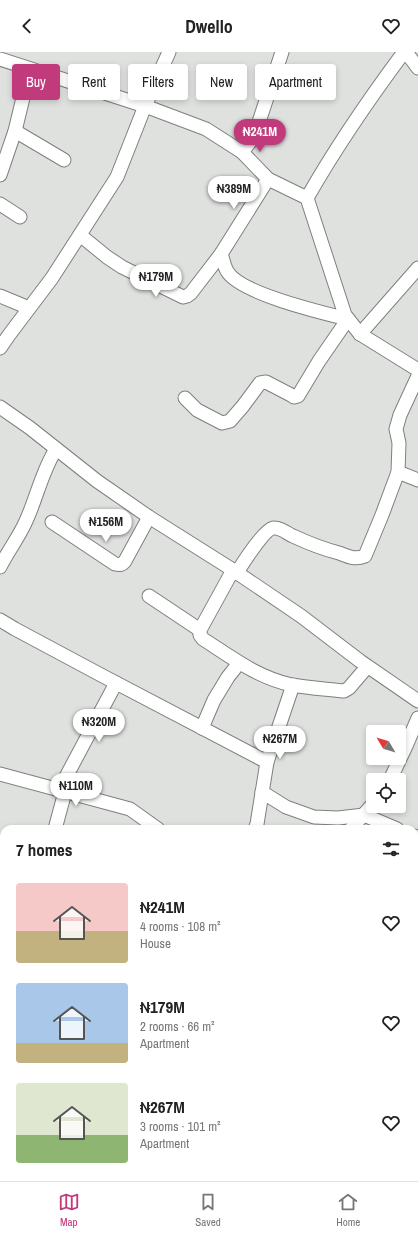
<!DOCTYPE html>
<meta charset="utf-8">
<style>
body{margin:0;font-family:"Archivo Narrow",sans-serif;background:#f2f2f2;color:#222;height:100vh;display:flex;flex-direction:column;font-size:15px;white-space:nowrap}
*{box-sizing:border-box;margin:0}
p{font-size:13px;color:#767676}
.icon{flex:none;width:22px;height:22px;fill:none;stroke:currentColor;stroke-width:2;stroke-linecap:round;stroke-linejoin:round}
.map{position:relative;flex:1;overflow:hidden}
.panel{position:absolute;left:0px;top:773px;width:418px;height:356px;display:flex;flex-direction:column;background:#fff;border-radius:12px 12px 0 0;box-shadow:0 2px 6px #0003}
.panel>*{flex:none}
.top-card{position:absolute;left:12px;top:12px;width:394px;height:36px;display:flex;gap:8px}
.needle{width:26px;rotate:308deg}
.buttons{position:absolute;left:366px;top:673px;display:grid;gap:8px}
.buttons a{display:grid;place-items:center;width:40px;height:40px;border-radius:4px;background:#fff;box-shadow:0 2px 6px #0003;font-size:20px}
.price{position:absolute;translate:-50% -34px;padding:0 9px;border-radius:14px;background:#fff;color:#222;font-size:13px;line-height:26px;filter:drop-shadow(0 1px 2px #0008)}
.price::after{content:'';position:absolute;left:50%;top:24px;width:12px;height:9px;margin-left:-6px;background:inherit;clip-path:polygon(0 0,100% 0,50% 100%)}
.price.active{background:#c13a7b;color:#fff}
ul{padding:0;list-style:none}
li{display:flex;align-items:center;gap:12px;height:100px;padding:0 16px}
li span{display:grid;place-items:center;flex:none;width:112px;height:80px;border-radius:4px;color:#555}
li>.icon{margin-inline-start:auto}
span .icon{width:48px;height:48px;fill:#fffc;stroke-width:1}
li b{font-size:17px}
h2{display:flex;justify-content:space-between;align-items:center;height:48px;padding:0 16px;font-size:17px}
.chip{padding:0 14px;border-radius:4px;background:#fff;box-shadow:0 2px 6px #0003;font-size:14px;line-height:36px}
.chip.active{background:#c13a7b;color:#fff}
header{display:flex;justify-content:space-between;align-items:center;height:52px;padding:0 16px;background:#fff;font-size:18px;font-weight:700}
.dock{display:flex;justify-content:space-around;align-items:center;height:56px;border-top:1px solid #e0e0e0;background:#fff;font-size:11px;color:#767676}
.dock a{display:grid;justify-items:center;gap:2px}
.dock .active{color:#c13a7b}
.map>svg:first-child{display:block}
</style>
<header><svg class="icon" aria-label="back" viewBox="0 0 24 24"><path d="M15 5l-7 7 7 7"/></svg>Dwello<svg class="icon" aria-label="heart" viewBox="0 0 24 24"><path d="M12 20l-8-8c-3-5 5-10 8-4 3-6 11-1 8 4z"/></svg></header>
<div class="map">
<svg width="418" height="1129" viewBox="0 0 418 1129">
<rect width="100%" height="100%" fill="#dfe1df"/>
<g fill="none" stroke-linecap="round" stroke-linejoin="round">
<g stroke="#7d807d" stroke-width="15">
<g id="street">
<polyline points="406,0 418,16"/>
<polyline points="0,7 145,54 206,77 242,100 268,127 307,146 345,263 360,282 418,318"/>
<polyline points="15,79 64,108"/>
<polyline points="242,100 254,85 282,0"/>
<polyline points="0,123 15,79 30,17"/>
<path d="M 307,146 C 336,95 369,47 404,0"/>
<polyline points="0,152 20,165"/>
<polyline points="80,183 107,205 122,215 183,245 187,244 191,241 221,202 268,127"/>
<polyline points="0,244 29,256"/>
<polyline points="360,282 418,216"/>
<polyline points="0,296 9,283 52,226 117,125 145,54 169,0"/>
<path d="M 185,346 L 197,358 L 222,371 L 230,369 L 243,354 L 260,331 L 266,330 L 291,343 L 294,345 L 298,344 L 319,309 L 348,267 C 323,261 239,241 227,219 C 224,214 223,207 221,202"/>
<polyline points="0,355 30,376 97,429 149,465 233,518 301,564 360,609 418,649"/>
<polyline points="398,420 418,428"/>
<path d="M 52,470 L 115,512 C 120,513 122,513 125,509 L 149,465"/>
<path d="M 0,515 C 8,499 19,485 26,469 C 37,445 42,419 56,397"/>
<path d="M 233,518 L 200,578 L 200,583 L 203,587 C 231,605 258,626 292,633 C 309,636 327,637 344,639 L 349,636 L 367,615"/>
<path d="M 237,521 C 242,512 264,478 273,476 C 274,476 278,476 279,477 C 284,478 288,482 293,484 C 308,491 323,497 339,501 C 349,505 355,508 365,504 L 382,463 L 398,420 L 399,391 L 396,377 L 400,363 L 418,324"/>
<polyline points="149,544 200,578"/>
<polyline points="0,568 15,577 101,623 267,710"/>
<polyline points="202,676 214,648 228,625 239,611"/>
<polyline points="0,722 130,757 158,777"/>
<polyline points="390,728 406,694 418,666"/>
<polyline points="59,738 116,631"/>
<polyline points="262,740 286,755 314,765 338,766 364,763 397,777"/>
<polyline points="55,777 65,740"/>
<polyline points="255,777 257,772 267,710 293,633"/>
<polyline points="351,777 373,752"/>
<polyline points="414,784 418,786"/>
<polyline points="414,871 418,872"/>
<polyline points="0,874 4,874"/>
<polyline points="0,994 4,995"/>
<polyline points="0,1078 4,1078"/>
<polyline points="238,1125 240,1129"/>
</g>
</g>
<use href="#street" stroke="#fff" stroke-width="13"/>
</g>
</svg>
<div class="buttons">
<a><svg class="needle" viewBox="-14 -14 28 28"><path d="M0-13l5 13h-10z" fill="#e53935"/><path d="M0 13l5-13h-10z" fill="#767676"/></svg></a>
<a><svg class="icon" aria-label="locate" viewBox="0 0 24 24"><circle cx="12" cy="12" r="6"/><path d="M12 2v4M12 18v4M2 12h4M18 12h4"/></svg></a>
</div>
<b class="price active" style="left:260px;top:101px">₦241M</b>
<b class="price" style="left:234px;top:158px">₦389M</b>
<b class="price" style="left:156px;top:246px">₦179M</b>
<b class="price" style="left:106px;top:491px">₦156M</b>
<b class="price" style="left:99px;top:691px">₦320M</b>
<b class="price" style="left:280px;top:708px">₦267M</b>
<b class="price" style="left:76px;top:755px">₦110M</b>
<div class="top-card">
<a class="chip active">Buy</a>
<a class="chip">Rent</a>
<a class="chip">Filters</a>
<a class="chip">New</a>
<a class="chip">Apartment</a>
</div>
<section class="panel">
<h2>7 homes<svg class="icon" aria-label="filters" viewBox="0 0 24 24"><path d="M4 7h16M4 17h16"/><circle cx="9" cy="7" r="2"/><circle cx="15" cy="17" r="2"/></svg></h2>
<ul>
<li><span style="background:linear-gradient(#f6c9c9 60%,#c2b280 0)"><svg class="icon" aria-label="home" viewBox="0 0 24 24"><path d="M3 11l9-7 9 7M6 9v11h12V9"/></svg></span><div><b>₦241M</b><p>4 rooms · 108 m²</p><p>House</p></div><svg class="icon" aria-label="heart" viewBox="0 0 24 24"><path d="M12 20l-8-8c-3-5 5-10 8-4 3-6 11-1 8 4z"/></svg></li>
<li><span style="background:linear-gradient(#a9c7e8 75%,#c2b280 0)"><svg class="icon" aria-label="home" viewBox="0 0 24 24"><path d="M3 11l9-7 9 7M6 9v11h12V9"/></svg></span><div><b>₦179M</b><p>2 rooms · 66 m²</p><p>Apartment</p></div><svg class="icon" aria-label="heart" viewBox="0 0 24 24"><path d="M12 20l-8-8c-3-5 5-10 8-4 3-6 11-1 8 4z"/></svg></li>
<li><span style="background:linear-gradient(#dfe7d0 65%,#8fb573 0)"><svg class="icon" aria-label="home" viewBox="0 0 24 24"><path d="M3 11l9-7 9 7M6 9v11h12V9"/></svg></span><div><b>₦267M</b><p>3 rooms · 101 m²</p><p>Apartment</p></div><svg class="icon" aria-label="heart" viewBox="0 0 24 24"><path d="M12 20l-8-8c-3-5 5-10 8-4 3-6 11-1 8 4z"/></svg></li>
</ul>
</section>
</div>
<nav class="dock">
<a class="active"><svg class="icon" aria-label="map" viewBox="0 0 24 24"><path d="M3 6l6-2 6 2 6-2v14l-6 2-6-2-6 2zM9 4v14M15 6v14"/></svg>Map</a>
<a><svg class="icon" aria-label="saved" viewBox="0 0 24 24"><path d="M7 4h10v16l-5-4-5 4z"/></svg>Saved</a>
<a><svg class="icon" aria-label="home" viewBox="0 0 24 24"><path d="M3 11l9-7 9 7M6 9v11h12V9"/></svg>Home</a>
</nav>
